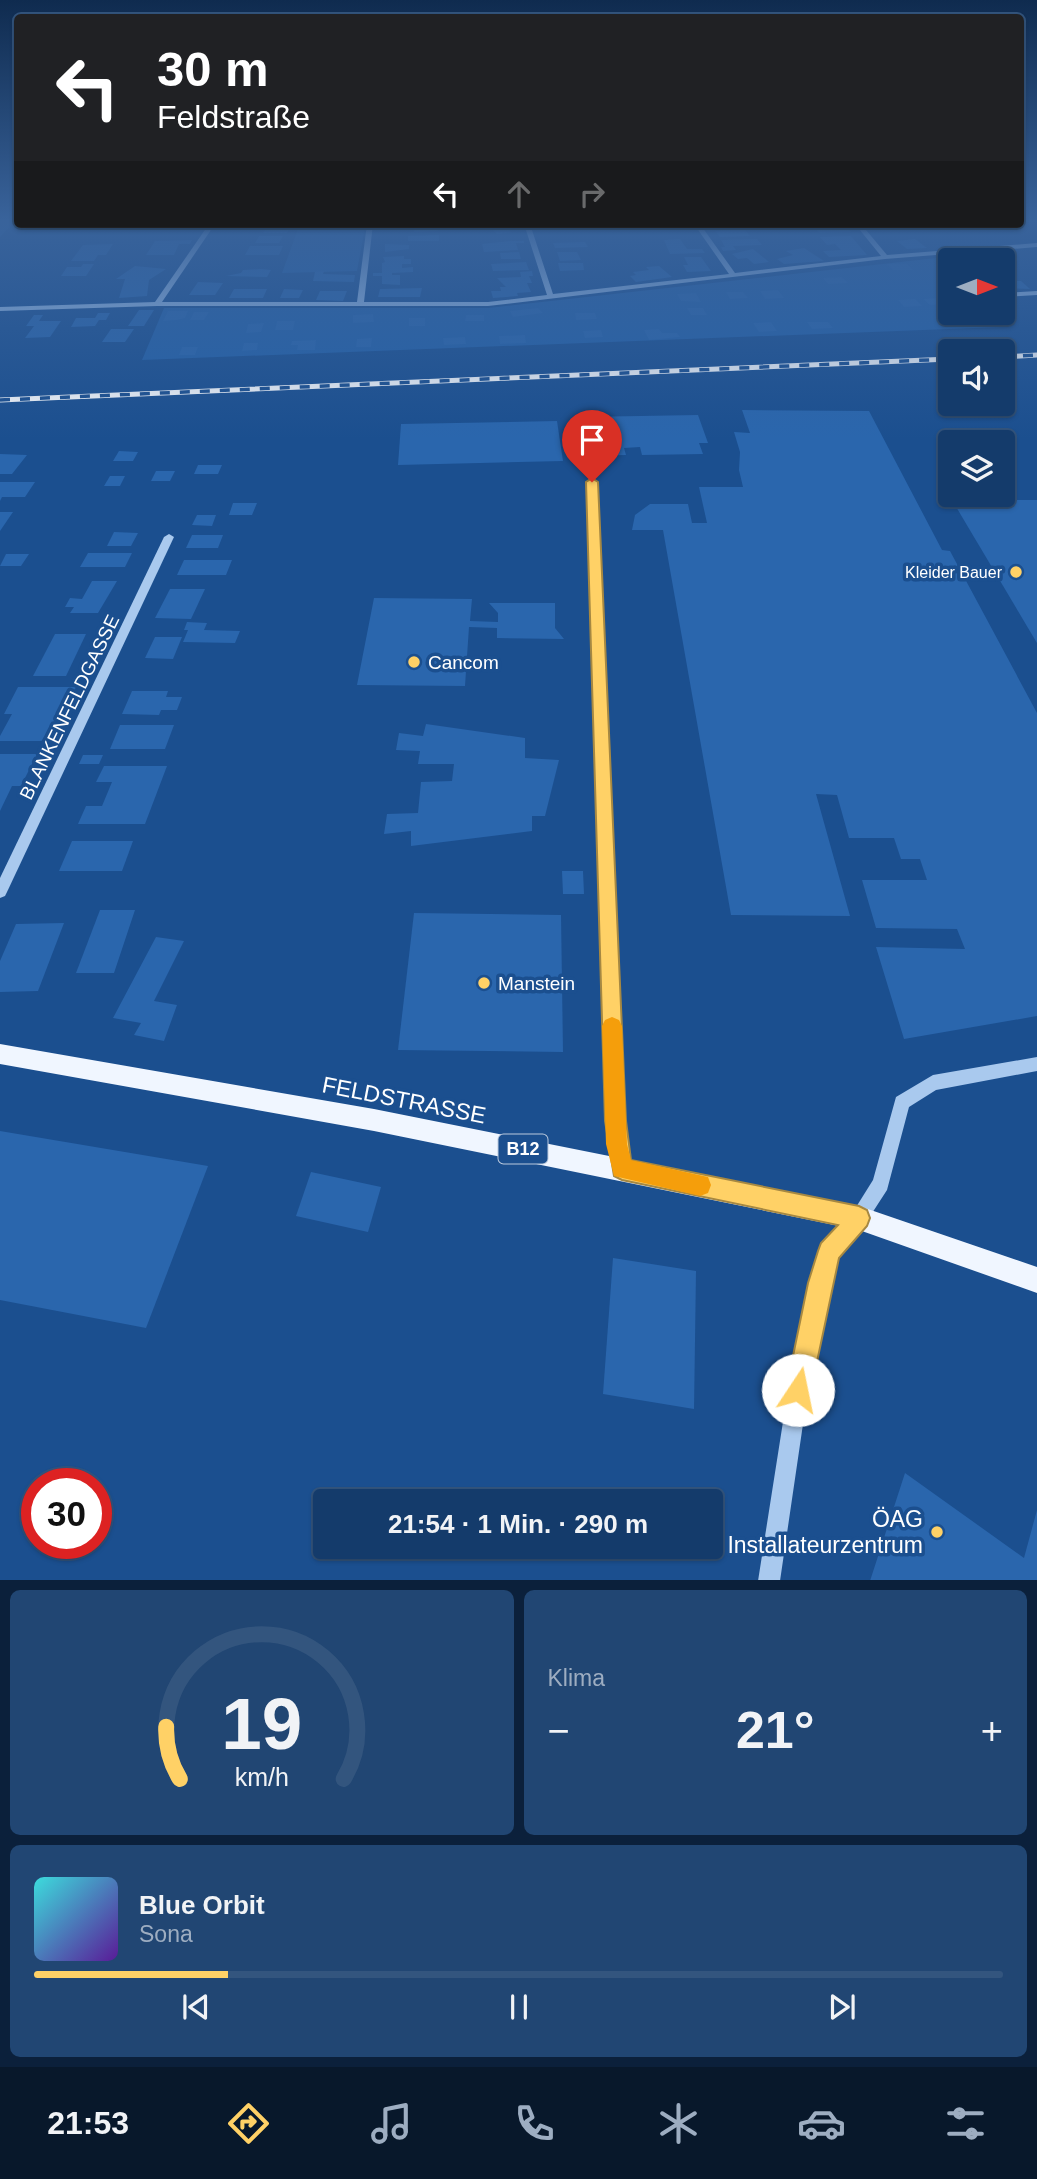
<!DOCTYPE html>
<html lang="de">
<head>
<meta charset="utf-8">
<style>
	:root { --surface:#143b6b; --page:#214673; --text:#f1f3f6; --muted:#9dadc1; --line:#33557e; --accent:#ffd166 }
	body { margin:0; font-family:Helvetica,sans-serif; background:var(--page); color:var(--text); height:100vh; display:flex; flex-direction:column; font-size:26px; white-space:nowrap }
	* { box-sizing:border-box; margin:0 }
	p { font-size:23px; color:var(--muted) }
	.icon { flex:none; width:38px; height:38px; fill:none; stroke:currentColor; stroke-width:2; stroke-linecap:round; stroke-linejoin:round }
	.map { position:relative; height:1580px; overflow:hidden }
	.panel { display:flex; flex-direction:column; gap:10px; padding:10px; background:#0b203b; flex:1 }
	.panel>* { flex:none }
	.hud { position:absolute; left:14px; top:14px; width:1010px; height:214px; border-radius:7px; box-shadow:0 2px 5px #0004,0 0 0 2px var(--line); background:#202124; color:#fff; overflow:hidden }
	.needle { width:46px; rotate:90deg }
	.tools { position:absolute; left:938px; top:248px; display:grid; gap:14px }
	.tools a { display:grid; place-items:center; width:77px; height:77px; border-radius:7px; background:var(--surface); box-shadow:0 2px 5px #0004,0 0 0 2px var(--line); font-size:35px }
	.speed { position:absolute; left:21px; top:1468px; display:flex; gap:14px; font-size:35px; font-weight:700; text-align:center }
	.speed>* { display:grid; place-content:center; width:91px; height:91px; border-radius:50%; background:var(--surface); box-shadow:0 2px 5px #0004,0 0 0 2px var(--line); line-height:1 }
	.speed .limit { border:10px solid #d22; background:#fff; color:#111 }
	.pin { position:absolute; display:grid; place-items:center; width:60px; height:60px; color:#fff; margin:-72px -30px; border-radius:50% 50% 50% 0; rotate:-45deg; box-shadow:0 0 7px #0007 }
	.pin .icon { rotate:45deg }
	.me { position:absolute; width:77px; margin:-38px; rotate:11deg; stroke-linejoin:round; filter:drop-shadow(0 0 5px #0008) }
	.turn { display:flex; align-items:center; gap:24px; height:147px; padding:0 28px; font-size:32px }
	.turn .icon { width:91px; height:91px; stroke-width:2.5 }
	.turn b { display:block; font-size:49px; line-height:60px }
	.lanes { display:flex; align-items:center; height:66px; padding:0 28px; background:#0003; justify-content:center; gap:35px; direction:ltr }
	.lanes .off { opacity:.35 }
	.big { font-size:52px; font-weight:700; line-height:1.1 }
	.panel .tile { flex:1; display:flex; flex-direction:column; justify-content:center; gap:10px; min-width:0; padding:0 24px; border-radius:10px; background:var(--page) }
	.panel .dial { align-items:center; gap:0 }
	.dial svg { height:182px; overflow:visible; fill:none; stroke:var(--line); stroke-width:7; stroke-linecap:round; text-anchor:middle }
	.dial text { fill:var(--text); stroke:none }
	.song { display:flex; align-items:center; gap:21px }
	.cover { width:84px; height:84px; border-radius:10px; background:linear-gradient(135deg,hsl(180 70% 55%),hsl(270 70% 35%)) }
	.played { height:7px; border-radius:4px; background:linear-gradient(90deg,var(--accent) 20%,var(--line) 20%) }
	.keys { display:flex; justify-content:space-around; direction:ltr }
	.heat { display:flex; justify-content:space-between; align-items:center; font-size:38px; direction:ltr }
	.panel .tiles { flex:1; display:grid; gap:10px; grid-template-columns:1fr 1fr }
	.tile:last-child { grid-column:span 2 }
	.trip { position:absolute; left:313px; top:1489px; width:410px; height:70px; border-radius:7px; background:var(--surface); box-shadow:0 2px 5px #0004,0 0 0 2px var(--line); font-weight:700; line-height:70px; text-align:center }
	.menu { display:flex; height:112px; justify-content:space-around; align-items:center; background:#08182b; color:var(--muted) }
	.menu .icon { width:49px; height:49px }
	.menu .selected { color:var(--accent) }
	.menu b { font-size:32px; color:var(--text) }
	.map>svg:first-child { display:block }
	.green { fill:#2461a8 }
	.building { fill:#2a66ad }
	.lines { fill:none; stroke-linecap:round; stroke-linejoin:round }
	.minor { fill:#a9c9ee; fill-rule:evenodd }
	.major { fill:#f0f6ff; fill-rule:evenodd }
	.rail-casing { stroke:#fff; stroke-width:5 }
	.rail { stroke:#1b4f8f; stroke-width:3.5; stroke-dasharray:10; stroke-linecap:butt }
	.route { fill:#ffd166; stroke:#a68842; stroke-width:2 }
	.slow { fill:#f59e0b }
	.poi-dot { fill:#ffd166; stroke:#1b4f8f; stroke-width:2.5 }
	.labels { text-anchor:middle; stroke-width:7; stroke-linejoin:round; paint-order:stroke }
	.far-poi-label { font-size:16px; fill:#fff; stroke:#1b4f8f; text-anchor:end }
	.shield { fill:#1b4f8f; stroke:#bbcadd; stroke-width:2 }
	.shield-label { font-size:18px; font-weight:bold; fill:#fff }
	.poi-label { font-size:19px; fill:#fff; stroke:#1b4f8f; text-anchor:start }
	.street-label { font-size:19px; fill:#fff; stroke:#1b4f8f }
	.near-street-label { font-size:23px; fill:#fff; stroke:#1b4f8f }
	.near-poi-label { font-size:23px; fill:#fff; stroke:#1b4f8f; text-anchor:end }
</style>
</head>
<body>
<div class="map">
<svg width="1037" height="1581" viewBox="0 0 1037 1581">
	<rect width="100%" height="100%" fill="#1b4f8f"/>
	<g class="green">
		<path d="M365,227l-8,44 -75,2 16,-44z"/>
		<path d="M936,258l14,18v37h39l12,14 -859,33 22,-52h324z"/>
	</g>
	<g class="building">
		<path d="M0,218h18l-18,19z"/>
		<path d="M119,224h36l-1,3 -38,2z"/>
		<path d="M487,224h26l1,5h-5l2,4 -14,1z"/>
		<path d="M438,225v6l-24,1v-6z"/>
		<path d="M267,226h24l-4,7h-24z"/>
		<path d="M845,226l6,6 -32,1 -5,-6z"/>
		<path d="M745,230l5,6 -30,1 -5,-6z"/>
		<path d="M439,235v6h-31v-5z"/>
		<path d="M259,236h24l-4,7h-24z"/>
		<path d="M851,236l16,19 -38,2 -6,-6 18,-1 -6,-6 -8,1 -7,-8z"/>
		<path d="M680,239l7,10h15l3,4 -35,1 -6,-14z"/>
		<path d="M757,239l5,6 -29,1 3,4 -13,1 -2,-4h4l-4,-7z"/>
		<path d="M915,239l12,9 -20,1 -10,-8z"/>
		<path d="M192,240l-2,4h-11l-5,11h-28l9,-14z"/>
		<path d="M511,241h13v2h-8l2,7 -34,2 -2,-8z"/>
		<path d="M585,242l3,5 -33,1 -2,-5z"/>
		<path d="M113,244l-7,11h-8l-4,6h-23l12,-16z"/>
		<path d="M385,244l24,1v4l-24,3z"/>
		<path d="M250,246h33l-4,9h-34z"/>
		<path d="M804,248l20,13 -40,3 -7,-5 16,-4 -7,-4z"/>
		<path d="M753,249l16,13 -15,2 -7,-6 -9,1 -6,-5z"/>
		<path d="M519,252l2,7h-20l-1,-6z"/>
		<path d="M557,252h20l4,8 -21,1z"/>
		<path d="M404,256v3h7v5h-9v4l11,-1v5l-21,1v2h8v10l-18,-1v-8h-9v-3h9v-10l3,-1 -2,-5z"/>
		<path d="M684,257h17l10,14 -24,1 -4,-7h5z"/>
		<path d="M526,262l3,8 -36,1 -2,-7z"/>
		<path d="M558,263h25l1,7 -24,1z"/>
		<path d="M83,264h11l-8,12h-25l6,-9h14z"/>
		<path d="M887,264h20l6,6h-20z"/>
		<path d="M135,266l31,3 -17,11 -2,16 -28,2 6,-19h-9z"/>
		<path d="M659,266l13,11 -36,5 -6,-6 6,-1 -3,-3 16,-2 -3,-3z"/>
		<path d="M261,269l10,1 -4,7 -41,-1 15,-3 2,-3z"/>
		<path d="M324,271l-1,3 32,1 -1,7 -41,-1 2,-9z"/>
		<path d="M532,271l1,5h-4l3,7h-5l4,9 -14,1 1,3 -25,2 -2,-7h10l-1,-4h6l-9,-9 24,-1 -1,-5z"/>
		<path d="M842,277l6,6 -20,1 -5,-6z"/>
		<path d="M1003,281h18l9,8 -27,-1z"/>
		<path d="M198,282l25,1 -8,12h-26z"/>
		<path d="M422,288l-2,9h-42l2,-8z"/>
		<path d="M234,289h33l-4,9h-34z"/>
		<path d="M284,289l19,1 -4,8h-19z"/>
		<path d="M778,290l6,8 -19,1 -5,-8z"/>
		<path d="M320,291h27l-4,10 -27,-1z"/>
		<path d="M726,292h17l5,6 -18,1z"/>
		<path d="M696,293l5,9 -20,-1 -4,-7z"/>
		<path d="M940,298l6,6 -16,1 -7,-6z"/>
		<path d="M915,299l7,7 -18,1 -6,-7z"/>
		<path d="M538,308l5,5 -30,4 -3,-6z"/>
		<path d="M687,308h16l4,7h-16z"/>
		<path d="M139,310h15l-10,16h-16z"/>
		<path d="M168,311h20l-3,7 -8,2 -14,1z"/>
		<path d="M194,312h15l-5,8h-14z"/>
		<path d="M98,313h12l-4,7h-7l-4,6 -24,1 5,-9h19z"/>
		<path d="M575,313h20l2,6 -21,1z"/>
		<path d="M373,314l1,8 -21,1v-8z"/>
		<path d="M34,315h9l-4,6h22l-11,16 -25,1 9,-12h-8z"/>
		<path d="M466,315h18v6h-19z"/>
		<path d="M971,315l9,8 -17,1 -8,-8z"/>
		<rect x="409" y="318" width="16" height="8"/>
		<path d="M277,321h18l-2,9h-18z"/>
		<path d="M771,322l6,9 -18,1 -6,-9z"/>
		<path d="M807,322h21l5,6 -21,1z"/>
		<path d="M264,323l-3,9 -15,1 2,-9z"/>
		<path d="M111,329h23l-9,13h-23z"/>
		<path d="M659,329l3,4h15l3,4 -31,3 -5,-10z"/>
		<path d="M601,330l2,7 -18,1 -2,-7z"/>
		<path d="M525,335l1,8 -26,1 -1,-8z"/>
		<path d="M465,337l1,7 -22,1 -1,-7z"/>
		<path d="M372,338l-1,9h-15l1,-8z"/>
		<path d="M316,340l-1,10h-18l1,-5h-7l1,-4z"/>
		<path d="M244,343h14l-1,7 -15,1z"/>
		<path d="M182,347h16l-3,8h-16z"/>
		<path d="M742,410l127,1 73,139 8,1 87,162v303l-133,23 -28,-92 89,2 -8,-20 -81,-1 -14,-48h65l-7,-21h-19l-7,-21h-45l-12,-43 -21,-1 34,122 -119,-1 -68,-385h-31l3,-15 15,-11h38l4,19h15l-8,-36h44l-4,-17 1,-18 -6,-20 16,1z"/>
		<path d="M698,415l10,28h-9l4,11 -61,1 -2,-8 -16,1 2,7 -37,1 -7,-39z"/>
		<path d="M557,421l6,40 -165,4 3,-41z"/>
		<path d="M119,451l19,1 -5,9h-20z"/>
		<path d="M0,454l27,1 -15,19h-12z"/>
		<path d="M198,465h24l-4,9h-24z"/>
		<path d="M156,471h19l-5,10h-19z"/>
		<path d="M110,476h15l-5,10h-16z"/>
		<path d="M0,482h35l-10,15h-23l-2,4z"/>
		<path d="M952,500h85v143z"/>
		<path d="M233,503h24l-5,12h-23z"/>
		<path d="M0,512h13l-13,19z"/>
		<path d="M197,515h19l-4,11 -20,-1z"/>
		<path d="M114,532l24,1 -7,13h-24z"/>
		<path d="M192,535h31l-5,13h-32z"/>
		<path d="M88,553h44l-7,14h-45z"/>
		<path d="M6,554h23l-8,12h-21z"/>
		<path d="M184,560h48l-6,15h-49z"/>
		<path d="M92,581h25l-19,32h-28l4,-6h-9l5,-9 12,1z"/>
		<path d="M170,589h35l-14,30 -36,-1z"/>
		<path d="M374,598l98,1 -2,22 28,1v-9l-9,-10h66v25l9,11 -67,-1v-10l-28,-1 -4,59 -108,-1z"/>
		<path d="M187,622l20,1 -3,7 36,1 -5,12 -52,-1 5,-12h-4z"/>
		<path d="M55,634h31l-20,42h-33z"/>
		<path d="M155,637h27l-9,22 -28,-1z"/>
		<path d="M18,687h58l-26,54h-50v-5l12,-22h-8z"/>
		<path d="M132,691h36l-2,6h16l-5,13h-16l-2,5 -37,-1z"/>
		<path d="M426,724l99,14v20l34,2 -14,56h-13v15l-121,15v-15l-27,3 3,-20 31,-1 3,-31 31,-1 2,-17h-36l2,-13 -24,-1 3,-17 24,3z"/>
		<path d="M120,725h54l-9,24h-55z"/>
		<path d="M0,754h37l-16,32h-9l-12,25z"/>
		<path d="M83,755h20l-4,9h-20z"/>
		<path d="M104,766h63l-22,58h-67l8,-18h16l10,-24h-16z"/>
		<path d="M72,841h61l-11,30h-63z"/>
		<path d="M562,871h21l1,23h-21z"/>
		<path d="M100,910h35l-21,63h-38z"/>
		<path d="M414,913l147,2 2,137 -165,-2z"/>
		<path d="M64,923l-26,68 -38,1v-31l16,-37z"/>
		<path d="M156,937l28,4 -30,60 23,4 -13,36 -30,-6 7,-12 -28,-5z"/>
		<path d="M0,1131l208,35 -62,162 -146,-28z"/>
		<path d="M311,1172l70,15 -13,45 -72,-16z"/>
		<path d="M613,1258l83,13 -2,138 -91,-15z"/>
		<path d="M905,1473l119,85 13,-48v71h-167z"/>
	</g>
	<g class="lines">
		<g class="minor">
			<path d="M209,224h6l-53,78h195l10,-78h6l-9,78h124l59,-7 -23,-71h6l23,70 176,-20 -35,-50h6l35,49 146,-17 -26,-32h6l26,31 150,-12v4l-152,12 -397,47h-331l-157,5v-4l155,-5z"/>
			<path d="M1037,291v4l-34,2v-4z"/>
			<path d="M592,479l4,3 27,638 7,49 -2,6 -6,2 -6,-2 -2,-6 -7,-49 -19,-638z"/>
			<path d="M169,534l5,3 -167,355 -2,4 -5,2v-20l164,-341z"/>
			<path d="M1037,1057v14l-101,19 -27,17 -22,83 -22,34 -28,32 -8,27 -21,107 -28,191h-22l30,-191 23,-107 12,-38 30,-33 20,-32 23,-83 37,-22z"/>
		</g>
		<path class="major" d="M0,1044l374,65 485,97 178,61v26l-178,-63 -485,-99 -374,-67z"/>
		<defs>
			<g id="rail">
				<path d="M1003,357l34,-2"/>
				<path d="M0,400l950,-41"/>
			</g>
		</defs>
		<use href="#rail" class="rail-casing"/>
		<use href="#rail" class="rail"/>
	</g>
	<linearGradient id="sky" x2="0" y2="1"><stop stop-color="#0f2b4f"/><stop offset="0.5" stop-color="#39639b"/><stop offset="1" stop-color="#39639b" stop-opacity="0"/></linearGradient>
	<rect width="1037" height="439" fill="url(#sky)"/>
	<path class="route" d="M592,478l6,4 28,639 5,39 228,46 8,4 3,8 -3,8 -28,32 -28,132 -4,9 -9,4 -9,-4 -3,-9 22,-107 10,-32 3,-8 17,-18 -216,-45 -8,-4 -9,-55 -19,-639z"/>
	<path class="slow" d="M612,1017l7,3 3,6 5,118 4,16 77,17 3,8 -3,8 -8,3 -86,-20 -8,-32 -4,-118 3,-6z"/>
	<g class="poi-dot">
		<circle cx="1016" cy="572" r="7"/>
		<circle cx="414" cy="662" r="7"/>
		<circle cx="484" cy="983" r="7"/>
		<circle cx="937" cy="1532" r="7"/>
	</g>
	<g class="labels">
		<g class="far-poi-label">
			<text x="1002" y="578">Kleider Bauer</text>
		</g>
		<rect class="shield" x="498.5" y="1134.5" width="49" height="29" rx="5"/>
		<g class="shield-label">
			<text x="523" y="1155">B12</text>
		</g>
		<g class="poi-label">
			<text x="428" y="669">Cancom</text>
			<text x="498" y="990">Manstein</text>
		</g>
		<g class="street-label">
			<text transform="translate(69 707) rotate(-64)" y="7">BLANKENFELDGASSE</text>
		</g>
		<g class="near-street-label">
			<text transform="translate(404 1100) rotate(11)" y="8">FELDSTRASSE</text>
		</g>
		<g class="near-poi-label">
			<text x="923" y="1527">ÖAG<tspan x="923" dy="26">Installateurzentrum</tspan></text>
		</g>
	</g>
</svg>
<div class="tools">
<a><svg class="needle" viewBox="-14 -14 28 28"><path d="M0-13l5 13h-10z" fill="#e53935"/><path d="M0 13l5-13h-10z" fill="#9dadc1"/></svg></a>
<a><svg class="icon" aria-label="sound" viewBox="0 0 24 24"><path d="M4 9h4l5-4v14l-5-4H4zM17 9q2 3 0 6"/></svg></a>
<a><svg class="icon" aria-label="layers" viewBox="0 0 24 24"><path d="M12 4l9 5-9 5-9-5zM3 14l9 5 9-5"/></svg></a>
</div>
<div class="speed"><div class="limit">30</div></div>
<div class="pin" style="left:592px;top:482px;background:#d93025"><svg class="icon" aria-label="arrive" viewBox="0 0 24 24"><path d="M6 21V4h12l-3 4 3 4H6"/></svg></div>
<svg class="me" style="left:798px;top:1390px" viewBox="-20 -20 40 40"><circle r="19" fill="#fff"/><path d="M0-13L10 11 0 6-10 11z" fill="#ffd166"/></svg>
<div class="trip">21:54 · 1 Min. · 290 m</div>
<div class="hud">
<div class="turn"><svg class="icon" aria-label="left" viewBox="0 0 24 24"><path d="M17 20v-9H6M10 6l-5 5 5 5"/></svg><div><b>30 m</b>Feldstraße</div></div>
<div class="lanes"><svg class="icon" aria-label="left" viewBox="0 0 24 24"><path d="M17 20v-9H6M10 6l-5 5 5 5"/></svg><svg class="icon off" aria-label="ahead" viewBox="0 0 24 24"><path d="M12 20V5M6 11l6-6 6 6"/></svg><svg class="icon off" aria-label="right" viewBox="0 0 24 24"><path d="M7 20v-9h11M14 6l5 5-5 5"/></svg></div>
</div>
</div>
<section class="panel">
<div class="tiles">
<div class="tile dial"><svg viewBox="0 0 100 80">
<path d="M14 69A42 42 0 1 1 86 69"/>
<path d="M14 69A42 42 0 0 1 8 46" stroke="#ffd166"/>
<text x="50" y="56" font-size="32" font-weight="700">19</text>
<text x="50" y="72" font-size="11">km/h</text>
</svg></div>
<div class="tile"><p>Klima</p>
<div class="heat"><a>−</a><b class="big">21°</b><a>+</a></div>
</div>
<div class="tile">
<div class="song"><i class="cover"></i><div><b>Blue Orbit</b><p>Sona</p></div></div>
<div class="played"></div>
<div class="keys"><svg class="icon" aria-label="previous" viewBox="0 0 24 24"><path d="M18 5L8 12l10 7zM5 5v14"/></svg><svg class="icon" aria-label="pause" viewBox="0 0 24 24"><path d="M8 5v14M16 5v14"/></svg><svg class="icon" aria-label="next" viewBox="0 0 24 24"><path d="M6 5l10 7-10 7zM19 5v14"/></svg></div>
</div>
</div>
</section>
<nav class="menu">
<b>21:53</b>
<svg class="icon selected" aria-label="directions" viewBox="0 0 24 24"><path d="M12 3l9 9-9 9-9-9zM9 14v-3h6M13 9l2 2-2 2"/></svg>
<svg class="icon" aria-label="music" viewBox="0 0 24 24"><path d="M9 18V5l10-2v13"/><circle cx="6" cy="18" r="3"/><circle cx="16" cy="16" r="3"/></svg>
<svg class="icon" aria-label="phone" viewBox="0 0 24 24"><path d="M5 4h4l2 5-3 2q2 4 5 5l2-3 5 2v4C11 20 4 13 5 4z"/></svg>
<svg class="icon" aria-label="climate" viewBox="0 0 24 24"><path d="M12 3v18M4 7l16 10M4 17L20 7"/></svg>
<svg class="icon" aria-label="car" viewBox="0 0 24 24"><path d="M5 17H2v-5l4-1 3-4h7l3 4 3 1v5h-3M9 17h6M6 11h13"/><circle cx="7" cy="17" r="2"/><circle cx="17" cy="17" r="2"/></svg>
<svg class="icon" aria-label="filters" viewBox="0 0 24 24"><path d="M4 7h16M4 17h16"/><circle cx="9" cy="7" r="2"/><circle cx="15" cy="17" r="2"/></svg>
</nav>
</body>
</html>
